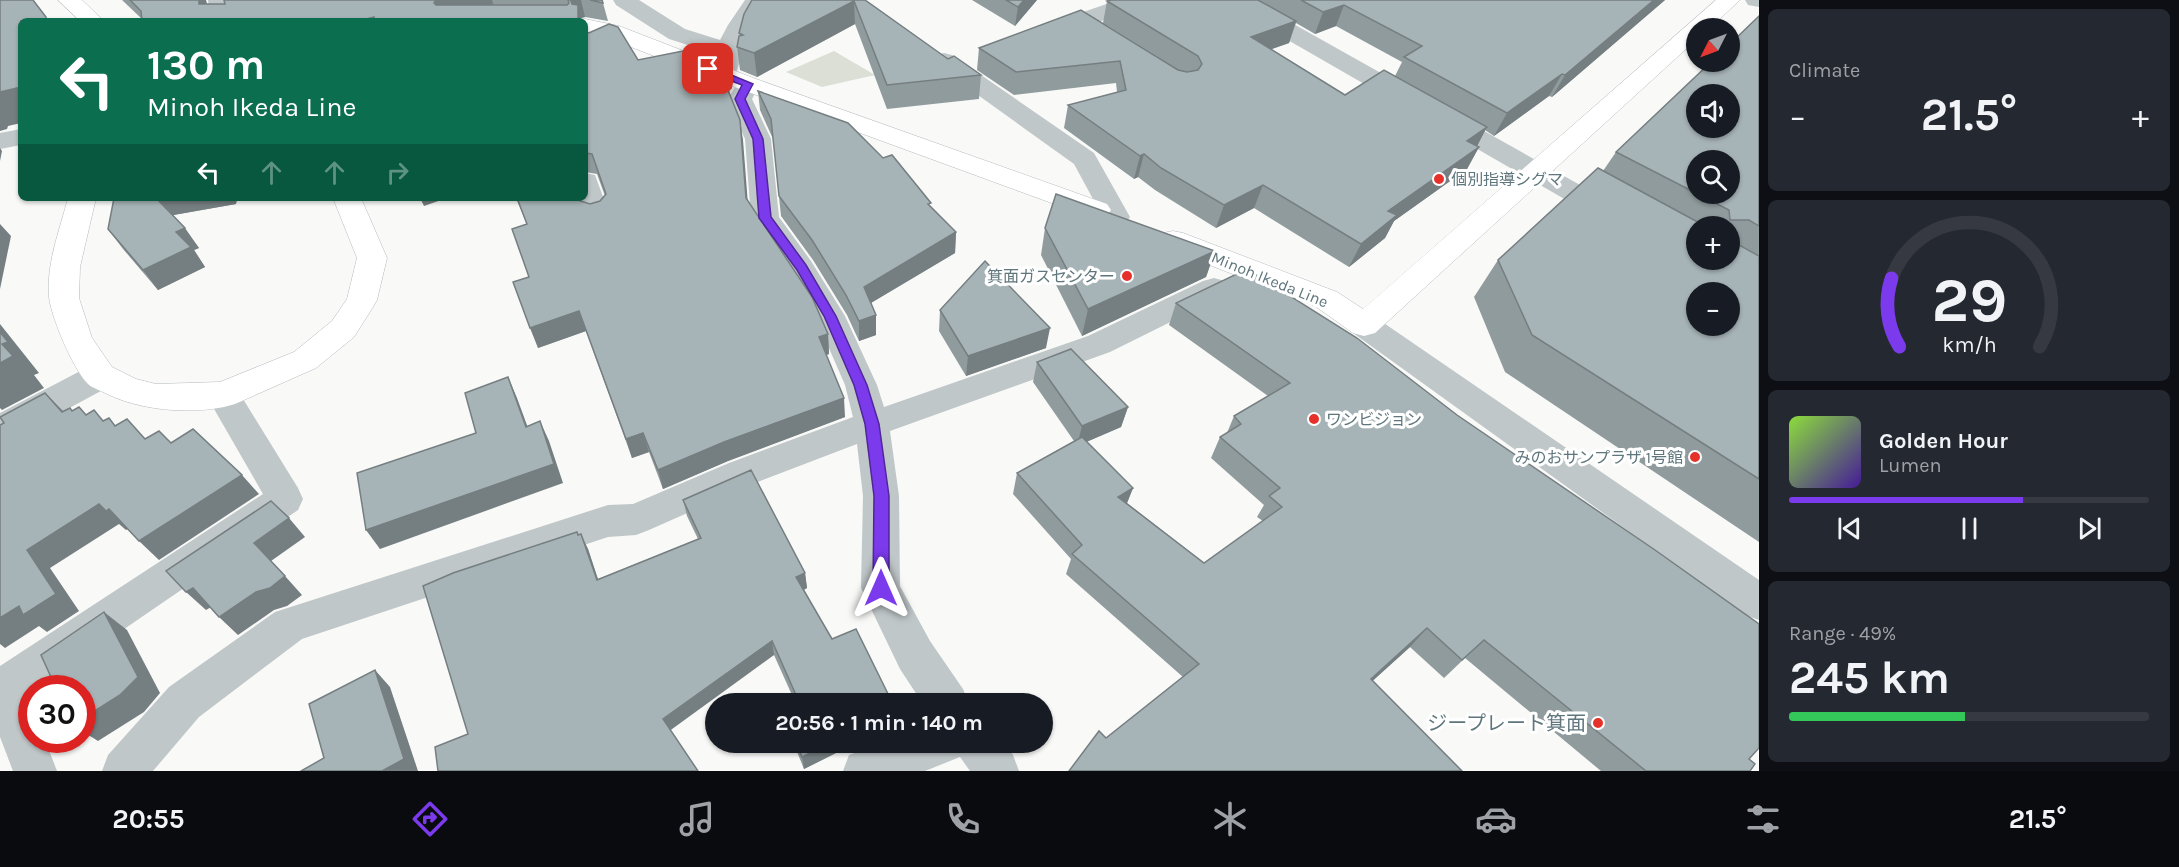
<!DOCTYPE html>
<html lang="en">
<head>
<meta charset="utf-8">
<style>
	:root { --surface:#171b24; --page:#242831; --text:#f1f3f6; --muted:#9ea1a6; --line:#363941; --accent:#7c3aed }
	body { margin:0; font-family:Karla,"Noto Sans JP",sans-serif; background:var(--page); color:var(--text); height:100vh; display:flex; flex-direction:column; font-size:22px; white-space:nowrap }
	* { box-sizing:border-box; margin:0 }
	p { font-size:20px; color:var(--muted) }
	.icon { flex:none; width:33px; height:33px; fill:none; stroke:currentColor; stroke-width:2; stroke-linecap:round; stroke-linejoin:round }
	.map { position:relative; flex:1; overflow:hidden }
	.details { display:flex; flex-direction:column; gap:9px; padding:9px; background:#0d0f14; width:420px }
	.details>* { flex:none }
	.hud { position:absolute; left:18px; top:18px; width:570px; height:183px; border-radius:9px; box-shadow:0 2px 4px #0004; background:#0b6e4f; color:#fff; overflow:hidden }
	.needle { width:39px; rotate:228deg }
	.tools { position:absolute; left:1686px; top:18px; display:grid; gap:12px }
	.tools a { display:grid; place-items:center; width:54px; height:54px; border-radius:50%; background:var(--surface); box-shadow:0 2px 4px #0004; font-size:30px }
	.speed { position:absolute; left:18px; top:675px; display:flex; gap:12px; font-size:30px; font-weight:700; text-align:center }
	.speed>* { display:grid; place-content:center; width:78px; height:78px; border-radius:50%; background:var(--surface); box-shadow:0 2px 4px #0004; line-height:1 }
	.speed .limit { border:9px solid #d22; background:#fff; color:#111 }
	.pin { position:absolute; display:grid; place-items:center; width:51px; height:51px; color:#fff; margin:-26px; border-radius:12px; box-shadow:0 3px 9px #0006 }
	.me { position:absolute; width:66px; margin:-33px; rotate:0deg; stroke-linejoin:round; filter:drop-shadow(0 0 4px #0008) }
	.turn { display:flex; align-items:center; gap:21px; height:126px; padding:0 30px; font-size:27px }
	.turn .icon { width:78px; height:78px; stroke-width:2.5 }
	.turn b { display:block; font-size:42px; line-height:51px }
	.lanes { display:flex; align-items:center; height:57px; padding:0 30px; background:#0003; justify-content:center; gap:30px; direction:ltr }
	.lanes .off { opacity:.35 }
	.big { font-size:45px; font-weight:700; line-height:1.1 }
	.details .tile { flex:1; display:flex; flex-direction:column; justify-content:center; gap:9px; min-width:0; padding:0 21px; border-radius:9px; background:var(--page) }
	.details .dial { align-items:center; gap:0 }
	.dial svg { height:156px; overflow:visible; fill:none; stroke:var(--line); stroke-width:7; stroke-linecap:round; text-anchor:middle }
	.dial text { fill:var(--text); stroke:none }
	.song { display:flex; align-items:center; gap:18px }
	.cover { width:72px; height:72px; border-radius:9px; background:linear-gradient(135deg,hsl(90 70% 55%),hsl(260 70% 35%)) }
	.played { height:6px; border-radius:3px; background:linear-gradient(90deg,var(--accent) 65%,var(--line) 65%) }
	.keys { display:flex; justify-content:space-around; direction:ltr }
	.heat { display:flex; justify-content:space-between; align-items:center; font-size:33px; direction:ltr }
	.charge { height:9px; border-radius:4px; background:linear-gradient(90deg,#34c759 49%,var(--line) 0) }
	.trip { position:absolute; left:705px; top:693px; width:348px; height:60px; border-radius:30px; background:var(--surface); box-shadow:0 2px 4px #0004; font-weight:700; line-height:60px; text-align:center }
	.menu { display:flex; height:96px; justify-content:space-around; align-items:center; background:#090b0e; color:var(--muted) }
	.menu .icon { width:42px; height:42px }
	.menu .on { color:var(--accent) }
	.menu b { font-size:27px; color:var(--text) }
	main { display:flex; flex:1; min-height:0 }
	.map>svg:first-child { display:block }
	.green { fill:#dbdfd6 }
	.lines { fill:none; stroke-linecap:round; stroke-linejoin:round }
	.major-casing { stroke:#b4bbbe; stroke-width:1 }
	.minor { fill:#c0c7c9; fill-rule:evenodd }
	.major { fill:#fff; fill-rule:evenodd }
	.wall { fill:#909b9d; fill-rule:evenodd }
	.shaded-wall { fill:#757e80 }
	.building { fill:#a7b4b7; stroke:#757e80; stroke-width:1.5; fill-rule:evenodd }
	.route { fill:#7c3aed; stroke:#51269a; stroke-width:1.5 }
	.poi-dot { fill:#e6312a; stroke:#fff; stroke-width:2 }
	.labels { text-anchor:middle; stroke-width:6; stroke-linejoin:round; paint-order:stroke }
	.poi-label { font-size:16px; fill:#5f767d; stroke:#fff; text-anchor:start }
	.street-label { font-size:16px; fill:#5f767d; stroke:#fff }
	.near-poi-label { font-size:20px; fill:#5f767d; stroke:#fff; text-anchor:end }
</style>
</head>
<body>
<main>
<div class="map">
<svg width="1759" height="771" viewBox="0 0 1759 771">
	<rect width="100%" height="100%" fill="#f9f9f7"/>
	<path class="green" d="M834,51l41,24 -53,12 -36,-15z"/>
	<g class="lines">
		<defs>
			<g id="major">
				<path d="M58,0h24l22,21h-24z"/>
				<path d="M1716,0h24l-30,28h-14v12l-321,293 -11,3 -11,-3 -38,-27 -152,-59 -4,-7 4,-7 10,-2 10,2 154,59 26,17z"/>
				<path d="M585,19l34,7 137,53 351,125 4,6 -4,6 -10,3 -10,-3 -347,-127 -135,-52 -20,-4v-12h-7z"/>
				<path d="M68,198h28l-16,69 -1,31 13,40 20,29 24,12 20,5 64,-2 74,-30 38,-31 15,-22 10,-41 -24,-60h28l26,60 -10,42 -4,7 -19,30 -38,31 -81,36c-38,12 -95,7 -130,-11 -5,-3 -13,-5 -17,-9 -14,-13 -37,-67 -39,-87 -3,-33 11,-68 19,-99z"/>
			</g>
		</defs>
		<use href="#major" class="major-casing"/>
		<g class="minor">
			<path d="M208,0h22l3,21h-22z"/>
			<path d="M613,0h26l46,29 35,11 8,-15 17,-25h22c-10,14 -20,26 -25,43 -3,11 -1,24 -8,33l-8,2 -8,-2 -4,-5 2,-17 -47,-15 -53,-34z"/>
			<path d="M1118,0h32l-3,5 -88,31 -8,2 -8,-2 -3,-5 3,-5z"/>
			<path d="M1224,0h27l370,208 4,6 -4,6 -10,3 -10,-3 -374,-215z"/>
			<path d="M1745,0h14v7l-11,-2z"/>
			<path d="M944,53l8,2 142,98 36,64 -4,6 -10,3 -10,-3 -32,-59 -138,-99 -4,-5 4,-5z"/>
			<path d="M748,77l8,2 4,5 -8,15 19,40 8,78 32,44 34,55 32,69 7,22 204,-71 115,-55 11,-3 11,3 4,7 -4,7 -115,57 -220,79 9,65 1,90 30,55 33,48 6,15h-46l-23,-35 -39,-81 2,-92 -6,-52 -102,39 -106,47 -13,5 -28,2 -306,102 -103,78 -46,54h-51l6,-16 61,-68 106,-75 333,-107 25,-1 96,-41 124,-46 -8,-32 -30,-69 -26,-43 -38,-55 -6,-79 -17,-40 12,-20z"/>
			<path d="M21,129v16l-21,4v-16z"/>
			<path d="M585,173l10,2 14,38 -4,6 -10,3 -10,-3 -8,-21h8z"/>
			<path d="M1364,314l11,3 384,263v40l-14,-5 -392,-282 -5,-8 5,-8z"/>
			<path d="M100,364l12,3 4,9 -4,9 -100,54 -12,3v-29l88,-46z"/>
			<path d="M223,382l12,4 63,102 5,11 -5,11 -260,178h-6v5l-5,3 5,11v33h13l12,31h-44l-13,-34v-71l263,-172 -57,-99 5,-9z"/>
			<path d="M883,742h120l10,13 6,16h-49l-10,-14 -35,14h-82l6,-16z"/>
		</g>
		<use href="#major" class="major"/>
	</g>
	<g class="wall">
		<path d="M122,0h84l1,4h18l-1,-4h378l1,3 5,18 -23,-4 -4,1 1,3h-440v-2z"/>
		<path d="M865,0l83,59 33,16 -2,24 -92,10 -32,-85 -98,53 -17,-7 -3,-23 3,-11 -1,-3 5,-19z"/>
		<path d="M972,0h65l-22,26z"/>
		<path d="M1111,0h554l-113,97 -3,-1 -55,40 -9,-6 -8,16 2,1 -12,22 -73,52 -9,17 -36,29 -95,-59 -38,20 -61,-38 -17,-13 -4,2 -70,-51 4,-23 49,-13 -1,-9 -102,12 -37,-25 2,-22 102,-38 99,60 -77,-47 4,-22zM1296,23l19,11 21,-8 66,36 -7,14 -50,19 -74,-46 18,-6z"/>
		<path d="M1759,16v526l-254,-170 -31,-75 24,-37 105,-89 13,-19zM1696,226h34v34z"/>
		<path d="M585,34l53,26 91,9 3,19 -3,3 11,29 7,80 81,134 1,20 -3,1 19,62 -117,44 -65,28 -14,-37 -17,6 -46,-127 -48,17 -9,-71 -2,-52 -11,-27h60l1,2 13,4 10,-3 5,-5 -8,-22 -12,-2z"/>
		<path d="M758,91l172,115 26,26 -1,21 -84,50 5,12v20l-17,6 -12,-26 -34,-55 -32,-44 -8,-77 -13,-29z"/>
		<path d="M114,198h123l-1,6 -63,11 26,33 -5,2 11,17 -47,23 -35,-41 -15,-20z"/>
		<path d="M1045,228l170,23 -9,26 -124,59 -41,-81z"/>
		<path d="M1247,269l502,490 1,12h-149l-136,-113 -21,20 -34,-31 -38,34 -266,57 77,-61 -117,-103 5,-15 -58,-65 4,-21 57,-32 -41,-59 4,-20 91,45 -7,20 -35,15 47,46 -6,15 77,60 59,-42 -6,-4 7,-12 -53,-47 9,-21 7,-4 7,-17 34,-20 -99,-71 7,-22z"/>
		<path d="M940,310l106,38 -80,28 -27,-45z"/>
		<path d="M683,500l122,73 2,15 -3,2 28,49 61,65h-97l-22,-49 -306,79 110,-199 10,14 10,30 100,-40 -11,-23z"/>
		<path d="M793,742h65l-54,27z"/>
	</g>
	<g class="shaded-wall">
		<path d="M199,0h7l3,21 -10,-17z"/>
		<path d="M436,0h56l2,7 -48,7 -12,-11z"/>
		<path d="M575,0h6l4,17 -4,1 1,3 -6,-1 -5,-19z"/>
		<path d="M1024,0h13l-22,26 3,-19z"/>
		<path d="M1654,0h11l-113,97 13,-22z"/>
		<path d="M854,1l1,23 -98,53 -3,-24z"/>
		<path d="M1344,5l-8,21 -21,8 8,-22z"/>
		<path d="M374,17l1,4h-16z"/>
		<path d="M1296,21l-7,22 -45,16 7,-22z"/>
		<path d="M729,69l3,19 -10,8 -3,-19z"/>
		<path d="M1562,74l-13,22 -55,40 13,-23z"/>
		<path d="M21,87v36l-13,3 -1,3 -7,2v-39z"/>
		<path d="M740,120l3,20 6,78 -3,-20z"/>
		<path d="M1487,127l-12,23 4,-3 -12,22 -73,52 -9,17 -36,29 12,-23 27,-33 79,-70z"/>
		<path d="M0,148l2,3 -2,10z"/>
		<path d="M1144,154l-6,23 -4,2 6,-23z"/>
		<path d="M1263,185l-9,23 -38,20 8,-23z"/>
		<path d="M156,198h81l-1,6 -68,12z"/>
		<path d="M420,198h27l-23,8z"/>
		<path d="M0,224l11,12 -11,53z"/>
		<path d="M185,228l14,20 -5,2 11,17 -47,23 -15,-20 33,-38z"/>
		<path d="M956,232l-1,21 -91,54v-20z"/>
		<path d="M1215,251l-9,26 -124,59 6,-27z"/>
		<path d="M579,311l7,20 -48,17 -8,-20z"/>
		<path d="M876,315v20l-17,6v-20z"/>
		<path d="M0,324l39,49 -5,2 10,13 -42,22 -2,-2v-45l2,-19 -2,-12z"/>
		<path d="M1050,328l-4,20 -80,28 2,-20z"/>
		<path d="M828,334l1,20 -9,3 -1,-20z"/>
		<path d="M508,377l9,21 18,49 -9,-20z"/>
		<path d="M45,393l20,20 -3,-1z"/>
		<path d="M844,398l1,19 -117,44 -65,28 -5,-19 66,-28z"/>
		<path d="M1128,407l-7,20 -44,19 5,-20z"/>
		<path d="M540,421l9,20 14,42 -183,66 -14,-19z"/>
		<path d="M643,433l6,19 -17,6 -6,-19z"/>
		<path d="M242,475l17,19 -100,66 -20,-19z"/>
		<path d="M1133,488l-8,20 -7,-11z"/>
		<path d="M99,504l10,5 20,19 -3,2 -7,-6 -69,44 29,43 -32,21 -8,-6 -34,22 -5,-4v-26l27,-68z"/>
		<path d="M289,518l16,19 -34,24 -17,-18z"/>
		<path d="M581,534l7,15 15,46 -6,-15z"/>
		<path d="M805,573l2,15 -9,4 -2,-15z"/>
		<path d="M285,576l17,19 -15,11 -13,4 -36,25 -19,-18 37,-25z"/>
		<path d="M193,588l20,18 -7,4 -20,-18z"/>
		<path d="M104,612l23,18 33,63 -16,19 -46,29 -16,-10v-12z"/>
		<path d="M1427,628l-17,19 -55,50 16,-18z"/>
		<path d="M772,641l2,14 -106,77 -5,-13z"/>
		<path d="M375,670l15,17 28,84h-36z"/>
		<path d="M832,742h26l-54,27 -2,-12z"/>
	</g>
	<g class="building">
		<path d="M0,0h33l13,17v4h-25v66l-21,5z"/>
		<path d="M130,0h69v4h26l-1,-4h212l-2,3 2,2h131l2,-2 -1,-3h7l-4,1 1,3 6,1v16h-203l-1,-4 -15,4h-217l-1,-10z"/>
		<path d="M590,0h12l1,3z"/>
		<path d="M752,0h113l83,59 6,-3 27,19 -94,10 -33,-84 -100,52 -17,-6 2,-11 4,-1 -4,-2 5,-19z"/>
		<path d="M1006,0h18l-6,7z"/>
		<path d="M1111,0h147l38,21 -45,16 94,58 39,-25 103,57 -20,14 12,6 -91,64 9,4 -36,29 -98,-59 -39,20 -63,-37 -17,-14 -4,2 -72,-51 58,-15 -6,-29 -104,11 -37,-24 102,-38 97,60 9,2 11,-2 4,-6 -4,-8 -91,-55z"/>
		<path d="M1301,0h353l-89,75 -3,-1 -55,39 -103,-56 18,-11 -78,-41 -21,7z"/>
		<path d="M1759,16v210l-10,-6h-19l-1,-10 -113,-58 95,-90h19v-18zM1696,94h34v34h-34zM1696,160h34v34h-34z"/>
		<path d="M609,24l9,3 20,33 45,-9 46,18 -10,8 4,1 17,42 6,78 66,99 16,37 -9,3 25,61 -120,44 -66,28 -15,-37 -17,6 -47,-128 -49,17 -17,-46 16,-5 -17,-48 15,-5 -10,-26h59l1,2 13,4 10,-3 6,-7 -14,-40 -7,-1v-119l6,-2z"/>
		<path d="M758,91l90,32 35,35 9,-3 39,48 -3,1 28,28 -92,55 12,28 -17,6 -13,-26 -34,-55 -33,-44 -8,-77z"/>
		<path d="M1598,168l107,58h-9v34h34v-20l29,16v223l-227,-144 -34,-75zM1696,292h34v34h-34z"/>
		<path d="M1056,194l159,57 -127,58 -43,-81z"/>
		<path d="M114,198h42l29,30 -9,4 15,15 -48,23 -35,-41z"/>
		<path d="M985,261l65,67 -82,28 -28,-46z"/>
		<path d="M1247,269l110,69 100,77 198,135 104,74v124l-10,11 6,5 -5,7h-104l-162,-131 -22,20 -35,-32 -56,51 91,92h-393l30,-40 7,7 93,-74 -127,-110 10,-9 -65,-72 65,-36 51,51 -15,9 86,66 78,-56 -13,-11 11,-8 -60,-51 21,-13 -7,-8 56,-33 -114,-80z"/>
		<path d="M0,332l8,10 -6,2 11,12 -13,7z"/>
		<path d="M1071,349l57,58 -46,19 -45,-64z"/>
		<path d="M508,377l18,50 14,-6 14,43 -188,66 -9,-57 119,-40 -11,-40z"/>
		<path d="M45,393l17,19 8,-4 2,3 7,-4 7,8 8,-5 9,11 6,-3 6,8 12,-7 18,20 14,-8 12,12 22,-14 49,46 -103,66 -30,-32 -3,2 -7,-7 -72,46 29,44 -33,21 -4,-9 -19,12v-193l4,-2 -4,-6z"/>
		<path d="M751,470l54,103 -9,4 36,62 24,-10 37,75h-93l-28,-63 -109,78 35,52h-260l-3,-24 33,-13 -45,-148 30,-13 124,-41 1,3 3,-1 16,46 104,-42 -18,-38z"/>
		<path d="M271,501l18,17 -35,25 31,33 -15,12 -14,4 -37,25 -26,-29 -7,4 -20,-21z"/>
		<path d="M104,612l34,65 -18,18 -38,24v-31h-26l-15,-33z"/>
		<path d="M375,670l29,89 -22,12h-81l23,-13 -15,-54z"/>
		<path d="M796,742h36l-30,15z"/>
	</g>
	<path class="route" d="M705,67h7l41,17 -8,15 18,40 8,78 35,48 30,51 31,69 12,39 10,72v92l-2,5 -6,2 -6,-2 -2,-5 1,-92 -9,-72 -11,-39 -30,-69 -27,-46 -38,-52 -6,-79 -18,-40 7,-14 -37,-14z"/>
	<g class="poi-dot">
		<circle cx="1439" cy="179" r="6"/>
		<circle cx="1127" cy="276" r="6"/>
		<circle cx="1314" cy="419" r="6"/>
		<circle cx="1695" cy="457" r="6"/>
		<circle cx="1598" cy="723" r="6"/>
	</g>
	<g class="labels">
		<g class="poi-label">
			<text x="1451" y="185">個別指導シグマ</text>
			<text x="1115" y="282" text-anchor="end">箕面ガスセンター</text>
			<text x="1326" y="425">ワンビジョン</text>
			<text x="1683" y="463" text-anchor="end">みのおサンプラザ 1号館</text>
		</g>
		<g class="street-label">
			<text transform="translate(1270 279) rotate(22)" y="6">Minoh Ikeda Line</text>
		</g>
		<g class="near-poi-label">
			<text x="1586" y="730">ジープレート箕面</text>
		</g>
	</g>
</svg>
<div class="tools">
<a><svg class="needle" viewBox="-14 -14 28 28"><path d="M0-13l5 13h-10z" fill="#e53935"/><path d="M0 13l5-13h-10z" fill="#9ea1a6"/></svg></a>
<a><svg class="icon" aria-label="sound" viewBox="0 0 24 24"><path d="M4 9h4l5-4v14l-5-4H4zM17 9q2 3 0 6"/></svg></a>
<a><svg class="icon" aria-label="search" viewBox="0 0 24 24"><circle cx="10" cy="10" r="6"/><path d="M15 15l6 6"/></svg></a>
<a>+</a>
<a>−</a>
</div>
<div class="speed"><div class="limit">30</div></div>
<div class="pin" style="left:708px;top:69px;background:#d93025"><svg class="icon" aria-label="arrive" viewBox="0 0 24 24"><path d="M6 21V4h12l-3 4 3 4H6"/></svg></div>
<svg class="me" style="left:881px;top:588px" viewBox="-20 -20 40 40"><path d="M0-17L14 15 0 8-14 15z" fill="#7c3aed" stroke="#fff" stroke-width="4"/></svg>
<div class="trip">20:56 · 1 min · 140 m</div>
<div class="hud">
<div class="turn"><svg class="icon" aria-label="left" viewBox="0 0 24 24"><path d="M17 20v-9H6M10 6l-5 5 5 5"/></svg><div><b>130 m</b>Minoh Ikeda Line</div></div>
<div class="lanes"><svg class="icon" aria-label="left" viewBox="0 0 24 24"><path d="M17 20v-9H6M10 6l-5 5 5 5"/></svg><svg class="icon off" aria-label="ahead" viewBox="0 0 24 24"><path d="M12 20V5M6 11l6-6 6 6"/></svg><svg class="icon off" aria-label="ahead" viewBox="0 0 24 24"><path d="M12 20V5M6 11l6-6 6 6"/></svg><svg class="icon off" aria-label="right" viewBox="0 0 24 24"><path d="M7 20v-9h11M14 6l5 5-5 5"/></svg></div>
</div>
</div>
<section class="details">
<div class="tile"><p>Climate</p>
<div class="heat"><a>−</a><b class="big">21.5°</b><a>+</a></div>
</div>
<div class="tile dial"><svg viewBox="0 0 100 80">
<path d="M14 69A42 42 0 1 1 86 69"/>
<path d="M14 69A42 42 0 0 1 10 34" stroke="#7c3aed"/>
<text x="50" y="56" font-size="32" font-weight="700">29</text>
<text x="50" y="72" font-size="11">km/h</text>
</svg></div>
<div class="tile">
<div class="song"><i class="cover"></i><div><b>Golden Hour</b><p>Lumen</p></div></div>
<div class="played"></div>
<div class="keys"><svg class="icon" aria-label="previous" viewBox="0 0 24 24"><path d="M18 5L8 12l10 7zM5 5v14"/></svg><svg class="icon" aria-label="pause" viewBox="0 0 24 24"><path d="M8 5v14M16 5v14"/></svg><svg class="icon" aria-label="next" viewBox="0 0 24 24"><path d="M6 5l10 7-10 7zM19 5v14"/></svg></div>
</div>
<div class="tile"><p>Range · 49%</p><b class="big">245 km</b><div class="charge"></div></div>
</section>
</main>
<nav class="menu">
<b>20:55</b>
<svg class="icon on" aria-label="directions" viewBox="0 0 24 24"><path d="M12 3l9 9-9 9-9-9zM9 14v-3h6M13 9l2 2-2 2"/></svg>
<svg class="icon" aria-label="music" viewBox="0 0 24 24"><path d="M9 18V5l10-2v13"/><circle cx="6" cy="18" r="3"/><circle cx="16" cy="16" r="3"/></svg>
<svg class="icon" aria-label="phone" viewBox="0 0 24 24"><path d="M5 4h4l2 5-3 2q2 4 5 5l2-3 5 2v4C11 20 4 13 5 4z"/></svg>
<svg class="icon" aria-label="climate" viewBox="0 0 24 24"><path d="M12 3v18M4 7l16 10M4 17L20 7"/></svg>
<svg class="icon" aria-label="car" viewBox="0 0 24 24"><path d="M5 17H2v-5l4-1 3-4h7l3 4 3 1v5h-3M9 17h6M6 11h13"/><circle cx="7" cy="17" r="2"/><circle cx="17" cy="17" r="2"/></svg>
<svg class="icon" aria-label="filters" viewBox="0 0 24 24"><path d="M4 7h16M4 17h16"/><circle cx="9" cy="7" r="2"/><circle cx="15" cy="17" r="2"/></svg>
<b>21.5°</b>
</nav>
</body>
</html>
